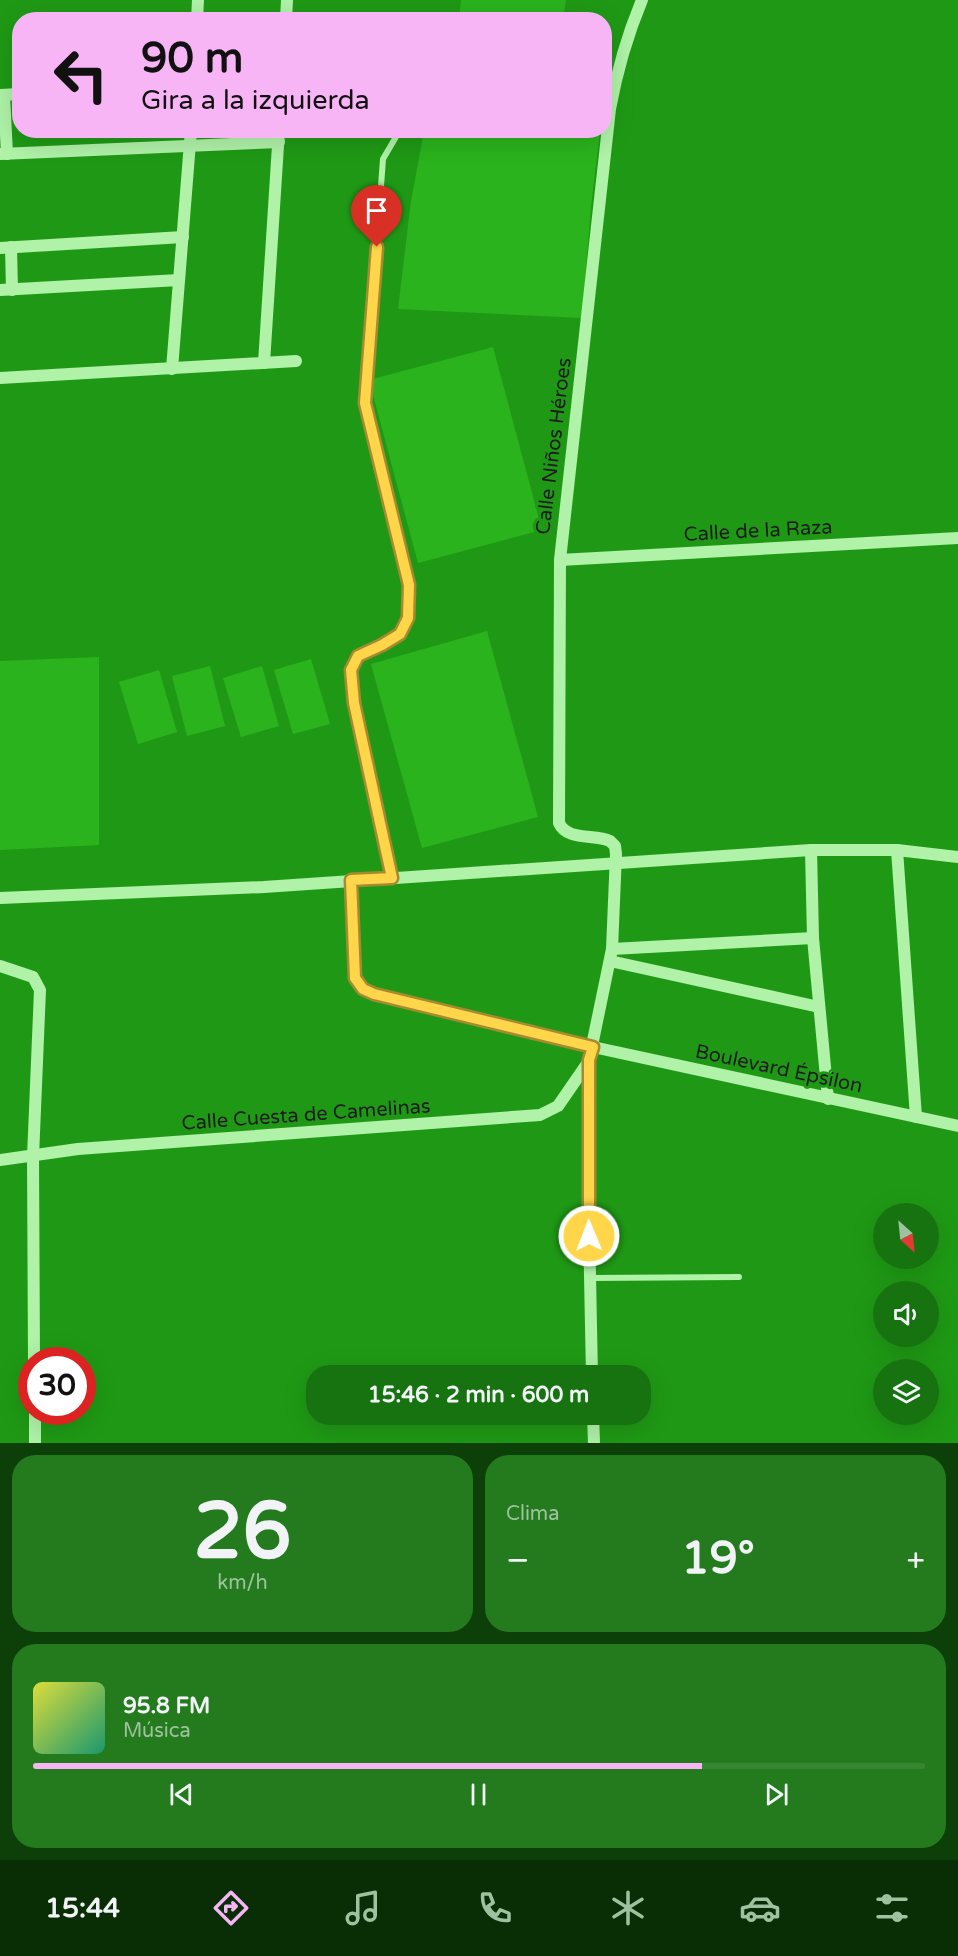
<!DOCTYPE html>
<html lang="es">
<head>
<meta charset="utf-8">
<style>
	:root { --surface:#177310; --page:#247b1e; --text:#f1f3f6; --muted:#9ec29f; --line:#368530; --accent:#f7b5f5 }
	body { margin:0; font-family:"Varela Round",sans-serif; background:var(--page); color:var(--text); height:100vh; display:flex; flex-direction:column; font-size:22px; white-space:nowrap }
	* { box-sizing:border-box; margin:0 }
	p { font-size:20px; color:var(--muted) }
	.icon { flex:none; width:33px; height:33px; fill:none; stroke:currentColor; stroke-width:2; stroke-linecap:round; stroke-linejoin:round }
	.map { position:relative; height:1443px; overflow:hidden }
	.side { display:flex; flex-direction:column; gap:12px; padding:12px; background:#0d3f09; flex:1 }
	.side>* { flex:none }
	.banner { position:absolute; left:12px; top:12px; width:600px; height:126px; border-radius:24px; box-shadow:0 6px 24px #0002; background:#f7b5f5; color:#111; overflow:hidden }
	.needle { width:39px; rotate:153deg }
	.fabs { position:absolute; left:873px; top:1203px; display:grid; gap:12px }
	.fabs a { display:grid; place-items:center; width:66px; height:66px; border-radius:50%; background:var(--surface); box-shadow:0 6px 24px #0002; font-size:30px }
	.speed { position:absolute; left:18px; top:1347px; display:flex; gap:12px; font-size:30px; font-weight:700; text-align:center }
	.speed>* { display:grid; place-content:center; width:78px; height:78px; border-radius:50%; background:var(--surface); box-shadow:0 6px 24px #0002; line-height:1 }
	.speed .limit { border:9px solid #d22; background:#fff; color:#111 }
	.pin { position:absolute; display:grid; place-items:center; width:51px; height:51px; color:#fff; margin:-62px -26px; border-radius:50% 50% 50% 0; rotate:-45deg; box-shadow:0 0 6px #0007 }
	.pin .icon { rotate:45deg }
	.me { position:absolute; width:66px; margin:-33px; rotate:359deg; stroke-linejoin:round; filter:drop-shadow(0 0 4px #0008) }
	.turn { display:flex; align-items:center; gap:21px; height:126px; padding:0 30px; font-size:27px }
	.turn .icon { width:78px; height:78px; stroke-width:2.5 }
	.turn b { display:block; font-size:42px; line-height:51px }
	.big { font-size:45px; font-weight:700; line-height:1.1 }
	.side .card { flex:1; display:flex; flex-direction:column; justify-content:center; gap:9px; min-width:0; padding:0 21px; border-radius:24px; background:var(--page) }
	.side .dial { align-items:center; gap:0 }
	.dial b { font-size:78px; line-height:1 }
	.song { display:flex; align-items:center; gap:18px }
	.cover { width:72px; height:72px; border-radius:9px; background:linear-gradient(135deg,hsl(60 70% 55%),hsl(160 70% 35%)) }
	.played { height:6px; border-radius:3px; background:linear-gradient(90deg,var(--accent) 75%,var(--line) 75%) }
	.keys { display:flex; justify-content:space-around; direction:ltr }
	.heat { display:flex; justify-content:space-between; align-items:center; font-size:33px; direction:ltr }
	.side .tiles { flex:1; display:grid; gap:12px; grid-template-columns:1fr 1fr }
	.card:last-child { grid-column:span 2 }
	.trip { position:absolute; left:306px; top:1365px; width:345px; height:60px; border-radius:24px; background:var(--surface); box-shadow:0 6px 24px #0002; font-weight:700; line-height:60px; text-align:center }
	.tabs { display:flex; height:96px; justify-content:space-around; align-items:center; background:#092e06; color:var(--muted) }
	.tabs .icon { width:42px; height:42px }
	.tabs .selected { color:var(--accent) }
	.tabs b { font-size:27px; color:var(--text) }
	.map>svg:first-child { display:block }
	.green { fill:#2ab31d }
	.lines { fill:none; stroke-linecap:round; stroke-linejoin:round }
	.service { stroke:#aff2a8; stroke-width:6 }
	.minor { stroke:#aff2a8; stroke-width:12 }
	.route-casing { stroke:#a68a30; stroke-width:15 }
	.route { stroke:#ffd54a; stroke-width:10 }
	.labels { text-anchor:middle; stroke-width:6; stroke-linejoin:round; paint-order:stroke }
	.street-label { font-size:20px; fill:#1d1d1d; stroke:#1f9915 }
</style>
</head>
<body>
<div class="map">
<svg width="958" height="1443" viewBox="0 0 958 1443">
	<rect width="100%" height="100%" fill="#1f9915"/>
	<g class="green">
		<path d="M461,0h105l-3,19h-104z"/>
		<path d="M424,131h176l-9,75 -9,112 -184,-9 13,-108z"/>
		<path d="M493,347l49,183 -124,33 -49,-183z"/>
		<path d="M487,631l51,186 -116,31 -51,-184z"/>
		<path d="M99,657v188l-99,5v-189z"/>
		<path d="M311,659l19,65 -37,10 -19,-64z"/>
		<path d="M210,666l15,60 -38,10 -15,-60z"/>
		<path d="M262,666l17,60 -38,11 -18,-59z"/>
		<path d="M159,670l18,62 -39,12 -19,-62z"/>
	</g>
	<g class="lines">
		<g class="service">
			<path d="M392,878l-38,-175 -3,-33 7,-14 42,-22 8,-16 1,-33 -44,-182 18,-244 17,-29"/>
			<path d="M590,1278l149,-1"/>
		</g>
		<g class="minor">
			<path d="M197,20l1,-20"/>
			<path d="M286,20l1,-20"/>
			<path d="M0,95l20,-1"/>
			<path d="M4,95l3,59"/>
			<path d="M0,154l279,-12"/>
			<path d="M11,247l1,43"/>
			<path d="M0,248l183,-11"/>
			<path d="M0,290l179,-10"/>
			<path d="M264,363l15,-233"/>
			<path d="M172,369l19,-239"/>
			<path d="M0,378l296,-17"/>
			<path d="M560,560l398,-22"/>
			<path d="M811,850l2,88 15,161"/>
			<path d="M897,850l19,267"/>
			<path d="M351,880l4,98 8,11 11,5 219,53 365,79"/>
			<path d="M0,898l264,-11 547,-37h86l61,7"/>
			<path d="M612,949l201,-11"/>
			<path d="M610,961l209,46"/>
			<path d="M0,966l33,11 7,13 -7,167 1,203"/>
			<path d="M0,1160l78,-11 462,-34 18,-9 31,-45"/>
			<path d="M592,1376l-4,-201 1,-115 23,-111 4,-95 -1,-8 -5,-5c-16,-7 -43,0 -51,-18l1,-263 50,-451c7,-38 17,-73 32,-109"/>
			<path d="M35,1412v31"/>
			<path d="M593,1414l1,29"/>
		</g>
	</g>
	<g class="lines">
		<defs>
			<path id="route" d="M377,247l-12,156 44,182 -1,33 -8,16 -18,11 -24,11 -7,14 3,33 38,175 -41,2 4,98 8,11 11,5 219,53 -4,13v176"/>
		</defs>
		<use href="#route" class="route-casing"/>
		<use href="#route" class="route"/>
	</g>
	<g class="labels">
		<g class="street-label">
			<text transform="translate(553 446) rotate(-83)" y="7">Calle Niños Héroes</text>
			<text transform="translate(758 530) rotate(-3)" y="7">Calle de la Raza</text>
			<text transform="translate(779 1068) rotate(12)" y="7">Boulevard Épsilon</text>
			<text transform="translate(306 1114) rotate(-4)" y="7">Calle Cuesta de Camelinas</text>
		</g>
	</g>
</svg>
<div class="fabs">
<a><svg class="needle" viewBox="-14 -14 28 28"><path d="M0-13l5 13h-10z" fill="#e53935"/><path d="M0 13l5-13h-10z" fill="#9ec29f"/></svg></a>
<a><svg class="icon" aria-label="sound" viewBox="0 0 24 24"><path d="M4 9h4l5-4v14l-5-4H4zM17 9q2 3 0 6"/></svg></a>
<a><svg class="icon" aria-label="layers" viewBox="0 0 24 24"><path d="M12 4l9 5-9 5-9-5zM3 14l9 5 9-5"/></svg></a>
</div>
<div class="speed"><div class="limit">30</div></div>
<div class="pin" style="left:377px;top:247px;background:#d93025"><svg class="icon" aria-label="arrive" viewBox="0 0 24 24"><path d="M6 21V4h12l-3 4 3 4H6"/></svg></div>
<svg class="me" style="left:589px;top:1236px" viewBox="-20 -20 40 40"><circle r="17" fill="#ffd54a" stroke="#fff" stroke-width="3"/><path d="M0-11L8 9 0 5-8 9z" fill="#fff"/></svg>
<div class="trip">15:46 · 2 min · 600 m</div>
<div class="banner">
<div class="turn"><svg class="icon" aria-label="left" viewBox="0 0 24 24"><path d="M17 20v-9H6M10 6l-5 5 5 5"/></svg><div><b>90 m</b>Gira a la izquierda</div></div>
</div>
</div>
<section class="side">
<div class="tiles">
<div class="card dial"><b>26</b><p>km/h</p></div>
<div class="card"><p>Clima</p>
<div class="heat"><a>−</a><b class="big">19°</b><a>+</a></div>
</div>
<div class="card">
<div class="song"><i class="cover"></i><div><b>95.8 FM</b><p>Música</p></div></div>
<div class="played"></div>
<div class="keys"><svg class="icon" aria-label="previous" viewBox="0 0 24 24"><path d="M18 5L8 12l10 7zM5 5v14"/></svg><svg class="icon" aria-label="pause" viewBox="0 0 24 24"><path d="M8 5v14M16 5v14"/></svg><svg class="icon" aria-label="next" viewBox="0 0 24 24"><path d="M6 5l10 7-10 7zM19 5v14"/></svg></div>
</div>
</div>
</section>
<nav class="tabs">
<b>15:44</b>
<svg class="icon selected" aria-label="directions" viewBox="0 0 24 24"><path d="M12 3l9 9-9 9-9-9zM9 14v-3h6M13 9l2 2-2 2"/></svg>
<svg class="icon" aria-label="music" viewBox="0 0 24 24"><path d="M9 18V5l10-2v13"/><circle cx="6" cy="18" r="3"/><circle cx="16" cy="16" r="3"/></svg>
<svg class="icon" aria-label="phone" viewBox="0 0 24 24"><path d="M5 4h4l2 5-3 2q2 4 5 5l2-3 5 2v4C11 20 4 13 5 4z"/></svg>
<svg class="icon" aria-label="climate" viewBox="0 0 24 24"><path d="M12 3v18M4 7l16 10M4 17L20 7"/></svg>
<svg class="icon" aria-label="car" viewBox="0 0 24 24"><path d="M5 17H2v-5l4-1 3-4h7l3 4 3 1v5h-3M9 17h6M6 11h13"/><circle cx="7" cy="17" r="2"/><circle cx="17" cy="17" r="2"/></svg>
<svg class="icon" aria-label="filters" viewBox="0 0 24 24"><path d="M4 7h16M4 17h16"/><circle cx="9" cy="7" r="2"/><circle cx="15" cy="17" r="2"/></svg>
</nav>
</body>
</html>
